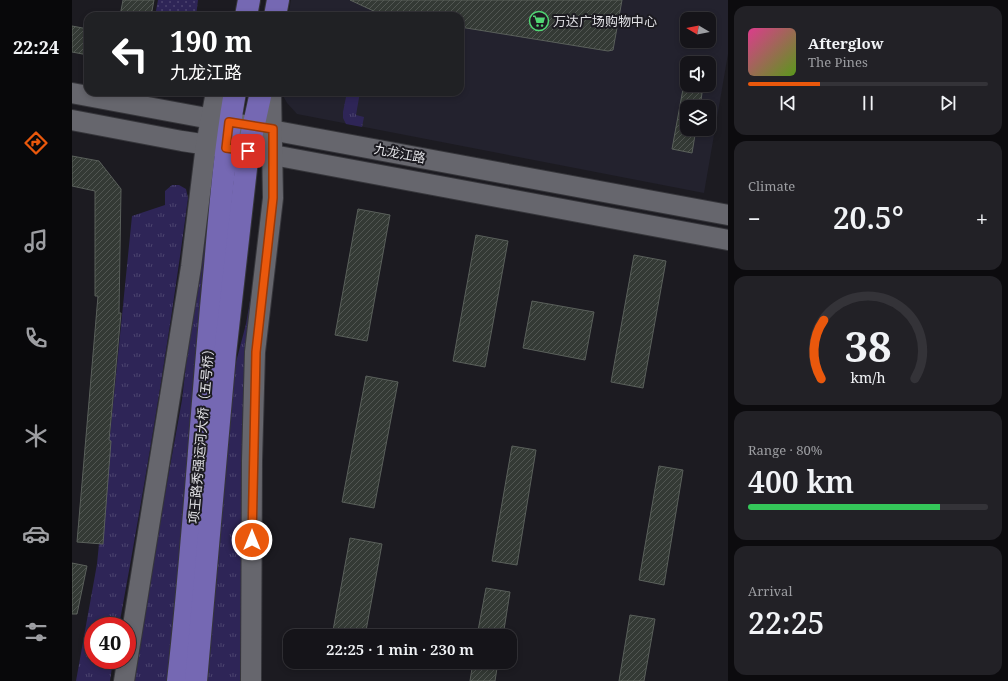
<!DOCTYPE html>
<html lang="en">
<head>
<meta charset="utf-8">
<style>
	:root { --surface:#151419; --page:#222126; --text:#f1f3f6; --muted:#9d9ea2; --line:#343338; --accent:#ea580c }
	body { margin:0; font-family:"Noto Serif","Noto Sans SC",serif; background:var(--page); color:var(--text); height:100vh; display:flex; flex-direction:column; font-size:15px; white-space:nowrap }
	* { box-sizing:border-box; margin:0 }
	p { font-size:13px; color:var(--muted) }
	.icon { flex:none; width:22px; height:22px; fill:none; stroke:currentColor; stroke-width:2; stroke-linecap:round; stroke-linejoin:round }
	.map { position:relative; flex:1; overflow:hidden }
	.panel { display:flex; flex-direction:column; gap:6px; padding:6px; background:#0c0b0e; width:280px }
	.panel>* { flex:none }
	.banner { position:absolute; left:12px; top:12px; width:380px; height:84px; border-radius:12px; box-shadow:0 2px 6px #0003,0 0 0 1px var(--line); background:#202124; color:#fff; overflow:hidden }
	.needle { width:26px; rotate:280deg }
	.fabs { position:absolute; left:608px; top:12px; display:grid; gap:8px }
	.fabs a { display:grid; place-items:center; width:36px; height:36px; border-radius:8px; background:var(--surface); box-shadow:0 2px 6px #0003,0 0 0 1px var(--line); font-size:20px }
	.speed { position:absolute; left:12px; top:617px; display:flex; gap:8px; font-size:20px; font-weight:700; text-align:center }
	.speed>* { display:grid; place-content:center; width:52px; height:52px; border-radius:50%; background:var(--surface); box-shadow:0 2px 6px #0003,0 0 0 1px var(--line); line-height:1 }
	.speed .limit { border:6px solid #d22; background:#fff; color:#111 }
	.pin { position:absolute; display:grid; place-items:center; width:34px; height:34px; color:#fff; margin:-17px; border-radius:8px; box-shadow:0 2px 6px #0006 }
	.me { position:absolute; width:44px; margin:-22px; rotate:0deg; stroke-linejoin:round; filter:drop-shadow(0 0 3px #0008) }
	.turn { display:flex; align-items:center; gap:14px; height:84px; padding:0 20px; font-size:18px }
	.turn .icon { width:52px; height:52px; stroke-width:2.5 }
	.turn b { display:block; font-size:28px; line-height:34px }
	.big { font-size:30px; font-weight:600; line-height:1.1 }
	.panel .tile { flex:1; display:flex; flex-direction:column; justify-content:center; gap:6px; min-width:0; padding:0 14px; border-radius:12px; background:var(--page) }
	.panel .dial { align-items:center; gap:0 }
	.dial svg { height:104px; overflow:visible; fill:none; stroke:var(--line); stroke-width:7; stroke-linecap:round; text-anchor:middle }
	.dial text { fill:var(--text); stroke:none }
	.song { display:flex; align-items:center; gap:12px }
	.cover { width:48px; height:48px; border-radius:6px; background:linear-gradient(135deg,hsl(330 70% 55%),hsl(90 70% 35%)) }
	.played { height:4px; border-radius:2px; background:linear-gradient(90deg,var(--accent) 30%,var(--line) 30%) }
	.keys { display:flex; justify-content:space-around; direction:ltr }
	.heat { display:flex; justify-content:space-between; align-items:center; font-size:22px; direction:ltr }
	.charge { height:6px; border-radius:3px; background:linear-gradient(90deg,#34c759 80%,var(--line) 0) }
	.trip { position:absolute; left:211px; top:629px; width:234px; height:40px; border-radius:12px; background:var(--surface); box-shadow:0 2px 6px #0003,0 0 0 1px var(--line); font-weight:600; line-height:40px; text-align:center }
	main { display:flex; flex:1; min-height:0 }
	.tabs { display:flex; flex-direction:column; width:72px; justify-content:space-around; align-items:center; background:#08080a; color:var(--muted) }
	.tabs .icon { width:28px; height:28px }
	.tabs .current { color:var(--accent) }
	.tabs b { font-size:18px; color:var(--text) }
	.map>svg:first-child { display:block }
	.built { fill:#23222e; fill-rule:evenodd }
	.grass { fill:url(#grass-tufts) }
	.park { fill:url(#park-dots) }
	.building { fill:url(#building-hatch); stroke:#5a605b }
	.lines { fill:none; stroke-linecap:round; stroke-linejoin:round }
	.tertiary-casing { stroke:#36363b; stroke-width:22 }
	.primary-casing { stroke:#36363b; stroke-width:24 }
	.tertiary { stroke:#66666d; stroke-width:20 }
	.primary { stroke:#7568b3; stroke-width:22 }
	.route-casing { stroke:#983908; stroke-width:10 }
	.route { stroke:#ea580c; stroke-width:7 }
	.labels { text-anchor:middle; stroke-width:4; stroke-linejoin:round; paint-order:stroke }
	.poi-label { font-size:13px; fill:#e1e1e5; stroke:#1c1b21; text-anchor:start }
	.street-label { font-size:13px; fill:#e1e1e5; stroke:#1c1b21 }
</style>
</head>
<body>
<main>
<nav class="tabs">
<b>22:24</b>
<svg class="icon current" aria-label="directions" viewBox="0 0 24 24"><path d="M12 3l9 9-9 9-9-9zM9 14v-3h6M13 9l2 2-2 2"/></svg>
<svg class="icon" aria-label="music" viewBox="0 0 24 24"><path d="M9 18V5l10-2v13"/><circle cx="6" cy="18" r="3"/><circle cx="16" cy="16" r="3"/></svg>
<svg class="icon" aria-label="phone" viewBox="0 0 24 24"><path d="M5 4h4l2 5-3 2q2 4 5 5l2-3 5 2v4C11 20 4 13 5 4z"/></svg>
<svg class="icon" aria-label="climate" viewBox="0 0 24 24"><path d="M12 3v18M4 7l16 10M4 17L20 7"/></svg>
<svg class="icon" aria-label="car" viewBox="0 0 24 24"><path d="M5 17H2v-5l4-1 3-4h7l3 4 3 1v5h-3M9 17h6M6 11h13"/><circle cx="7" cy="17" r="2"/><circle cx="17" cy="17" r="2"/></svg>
<svg class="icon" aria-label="filters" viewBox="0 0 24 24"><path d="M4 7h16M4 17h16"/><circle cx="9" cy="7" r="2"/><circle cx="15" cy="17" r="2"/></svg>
</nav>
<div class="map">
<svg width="656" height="681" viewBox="0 0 656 681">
	<defs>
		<pattern id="grass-tufts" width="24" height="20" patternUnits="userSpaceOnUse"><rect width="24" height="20" fill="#2e2557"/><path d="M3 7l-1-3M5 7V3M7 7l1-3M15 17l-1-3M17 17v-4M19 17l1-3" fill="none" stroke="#4c446f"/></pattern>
		<pattern id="park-dots" width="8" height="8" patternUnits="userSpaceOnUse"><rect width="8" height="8" fill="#2e2557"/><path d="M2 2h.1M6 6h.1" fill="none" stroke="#4c446f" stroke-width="1.8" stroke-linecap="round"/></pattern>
		<pattern id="building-hatch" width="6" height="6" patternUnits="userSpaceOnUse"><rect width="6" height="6" fill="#343a35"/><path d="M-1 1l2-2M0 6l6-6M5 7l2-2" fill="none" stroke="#515652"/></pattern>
	</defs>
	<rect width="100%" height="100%" fill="#1c1b21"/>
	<path class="built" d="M219,0h437v54l-24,139 -407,-79 -10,-11 -6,-11h179v-76h-172zM615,19h22v22h-22zM615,63h22v22h-22zM615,107h22v22h-22z"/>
	<g class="grass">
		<path d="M275,92h13l-4,23 8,2 -2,10 -16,-3 -3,-6v-6z"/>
		<path d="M100,185h7l7,4 2,9c-19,144 -43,286 -69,428h-26v34h20l-3,21h-34l21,-117 35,-348 33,-11v-14z"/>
		<path d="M140,190l-25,298 -20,193h-34l4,-32 45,-249 23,-203 2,-6z"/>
		<path d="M181,283l-9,398h-38l23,-270 6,-45 11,-42z"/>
	</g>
	<path class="park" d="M86,0h40l-2,16h-41z"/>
	<g class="building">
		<path d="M51,0h31l-3,16h-31z"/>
		<path d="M278,0h272l-9,50 -5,1 -148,-24v-11h-63l-19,-3z"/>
		<path d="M0,26l16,3v26l-16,-3z"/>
		<path d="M611,89l19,4 -2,14h-13v22h9l-4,24 -20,-4z"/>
		<path d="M0,156l27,5 22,28 -2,124h2l-12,127 2,1 -8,103 -26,-2 21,-246h-3v-105l-23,-5z"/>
		<path d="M286,209l32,6 -23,126 -32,-6z"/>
		<path d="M404,235l32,6 -23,126 -32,-6z"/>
		<path d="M562,255l32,6 -23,127 -32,-6z"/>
		<path d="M460,301l62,11 -9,48 -62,-12z"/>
		<path d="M294,376l32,6 -24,126 -32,-6z"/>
		<path d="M440,446l24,4 -19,115 -25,-4z"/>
		<path d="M587,466l24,4 -19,115 -25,-5z"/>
		<path d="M278,538l32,6 -17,92h-33z"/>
		<path d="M0,563l15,3 -10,48h-5z"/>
		<path d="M414,588l24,4 -7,44h-26z"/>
		<path d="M558,615l25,4 -11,62h-25z"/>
		<path d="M401,662h25l-3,19h-25z"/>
	</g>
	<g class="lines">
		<defs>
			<g id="tertiary">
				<path d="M0,93l656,122"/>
				<path d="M0,120l110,21 91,14 455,85"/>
				<path d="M52,681l67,-414 15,-122 10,-53"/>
				<path d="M179,681l1,-220 3,-109 18,-154 -2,-106"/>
			</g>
			<g id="primary">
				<path d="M174,16l3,-16"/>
				<path d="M203,16l3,-16"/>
				<path d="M106,681c16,-138 23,-277 37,-415 5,-58 10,-117 20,-174"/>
				<path d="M124,681l29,-327 23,-203 13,-59"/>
			</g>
		</defs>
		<use href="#tertiary" class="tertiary-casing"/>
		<use href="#primary" class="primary-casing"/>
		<use href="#tertiary" class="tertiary"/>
		<use href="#primary" class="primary"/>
	</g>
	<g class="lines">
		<defs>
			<path id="route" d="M176,151l-22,-3 3,-26 44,7v69l-17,154 -4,188"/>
		</defs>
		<use href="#route" class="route-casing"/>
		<use href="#route" class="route"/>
	</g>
	<defs>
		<symbol id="supermarket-ring" viewBox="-11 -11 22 22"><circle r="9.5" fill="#1c1b21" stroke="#51d674" stroke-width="1.5"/><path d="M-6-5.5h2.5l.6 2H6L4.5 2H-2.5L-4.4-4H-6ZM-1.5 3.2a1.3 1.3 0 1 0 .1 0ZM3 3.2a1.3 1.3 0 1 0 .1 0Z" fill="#51d674"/></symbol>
	</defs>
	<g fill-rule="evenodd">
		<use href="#supermarket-ring" x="456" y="10" width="22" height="22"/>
	</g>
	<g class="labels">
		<g class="poi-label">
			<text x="481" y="26">万达广场购物中心</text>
		</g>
		<g class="street-label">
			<text transform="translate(328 153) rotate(11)" y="5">九龙江路</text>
			<text transform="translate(129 433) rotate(-85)" y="5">项王路秀强运河大桥（五号桥）</text>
		</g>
	</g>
</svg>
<div class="fabs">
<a><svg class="needle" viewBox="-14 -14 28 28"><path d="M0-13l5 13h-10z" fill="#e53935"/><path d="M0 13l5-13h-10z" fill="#9d9ea2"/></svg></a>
<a><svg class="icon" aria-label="sound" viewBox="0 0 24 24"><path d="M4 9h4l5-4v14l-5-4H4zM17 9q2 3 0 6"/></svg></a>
<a><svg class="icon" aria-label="layers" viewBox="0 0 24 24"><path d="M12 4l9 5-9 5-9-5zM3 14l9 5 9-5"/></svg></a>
</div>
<div class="speed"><div class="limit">40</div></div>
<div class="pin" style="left:176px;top:151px;background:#d93025"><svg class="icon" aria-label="arrive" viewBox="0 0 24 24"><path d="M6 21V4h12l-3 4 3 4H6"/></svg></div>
<svg class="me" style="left:180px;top:540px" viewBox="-20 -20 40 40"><circle r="17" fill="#ea580c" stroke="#fff" stroke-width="3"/><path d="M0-11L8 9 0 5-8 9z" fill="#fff"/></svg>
<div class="trip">22:25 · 1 min · 230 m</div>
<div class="banner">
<div class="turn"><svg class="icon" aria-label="left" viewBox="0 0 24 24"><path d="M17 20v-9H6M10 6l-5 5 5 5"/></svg><div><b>190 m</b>九龙江路</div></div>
</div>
</div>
<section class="panel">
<div class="tile">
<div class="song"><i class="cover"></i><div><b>Afterglow</b><p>The Pines</p></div></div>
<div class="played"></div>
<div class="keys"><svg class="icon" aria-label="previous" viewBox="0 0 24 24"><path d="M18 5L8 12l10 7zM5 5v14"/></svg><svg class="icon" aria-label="pause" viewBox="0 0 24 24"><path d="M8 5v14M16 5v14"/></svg><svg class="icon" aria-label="next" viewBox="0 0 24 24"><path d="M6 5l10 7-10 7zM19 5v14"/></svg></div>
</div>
<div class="tile"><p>Climate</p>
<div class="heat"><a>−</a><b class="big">20.5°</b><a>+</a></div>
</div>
<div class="tile dial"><svg viewBox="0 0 100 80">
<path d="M14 69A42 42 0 1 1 86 69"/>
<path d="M14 69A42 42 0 0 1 16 24" stroke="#ea580c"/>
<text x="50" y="56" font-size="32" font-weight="700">38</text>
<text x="50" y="72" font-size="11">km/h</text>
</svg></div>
<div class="tile"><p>Range · 80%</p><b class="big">400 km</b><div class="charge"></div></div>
<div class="tile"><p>Arrival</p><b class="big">22:25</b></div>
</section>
</main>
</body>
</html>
